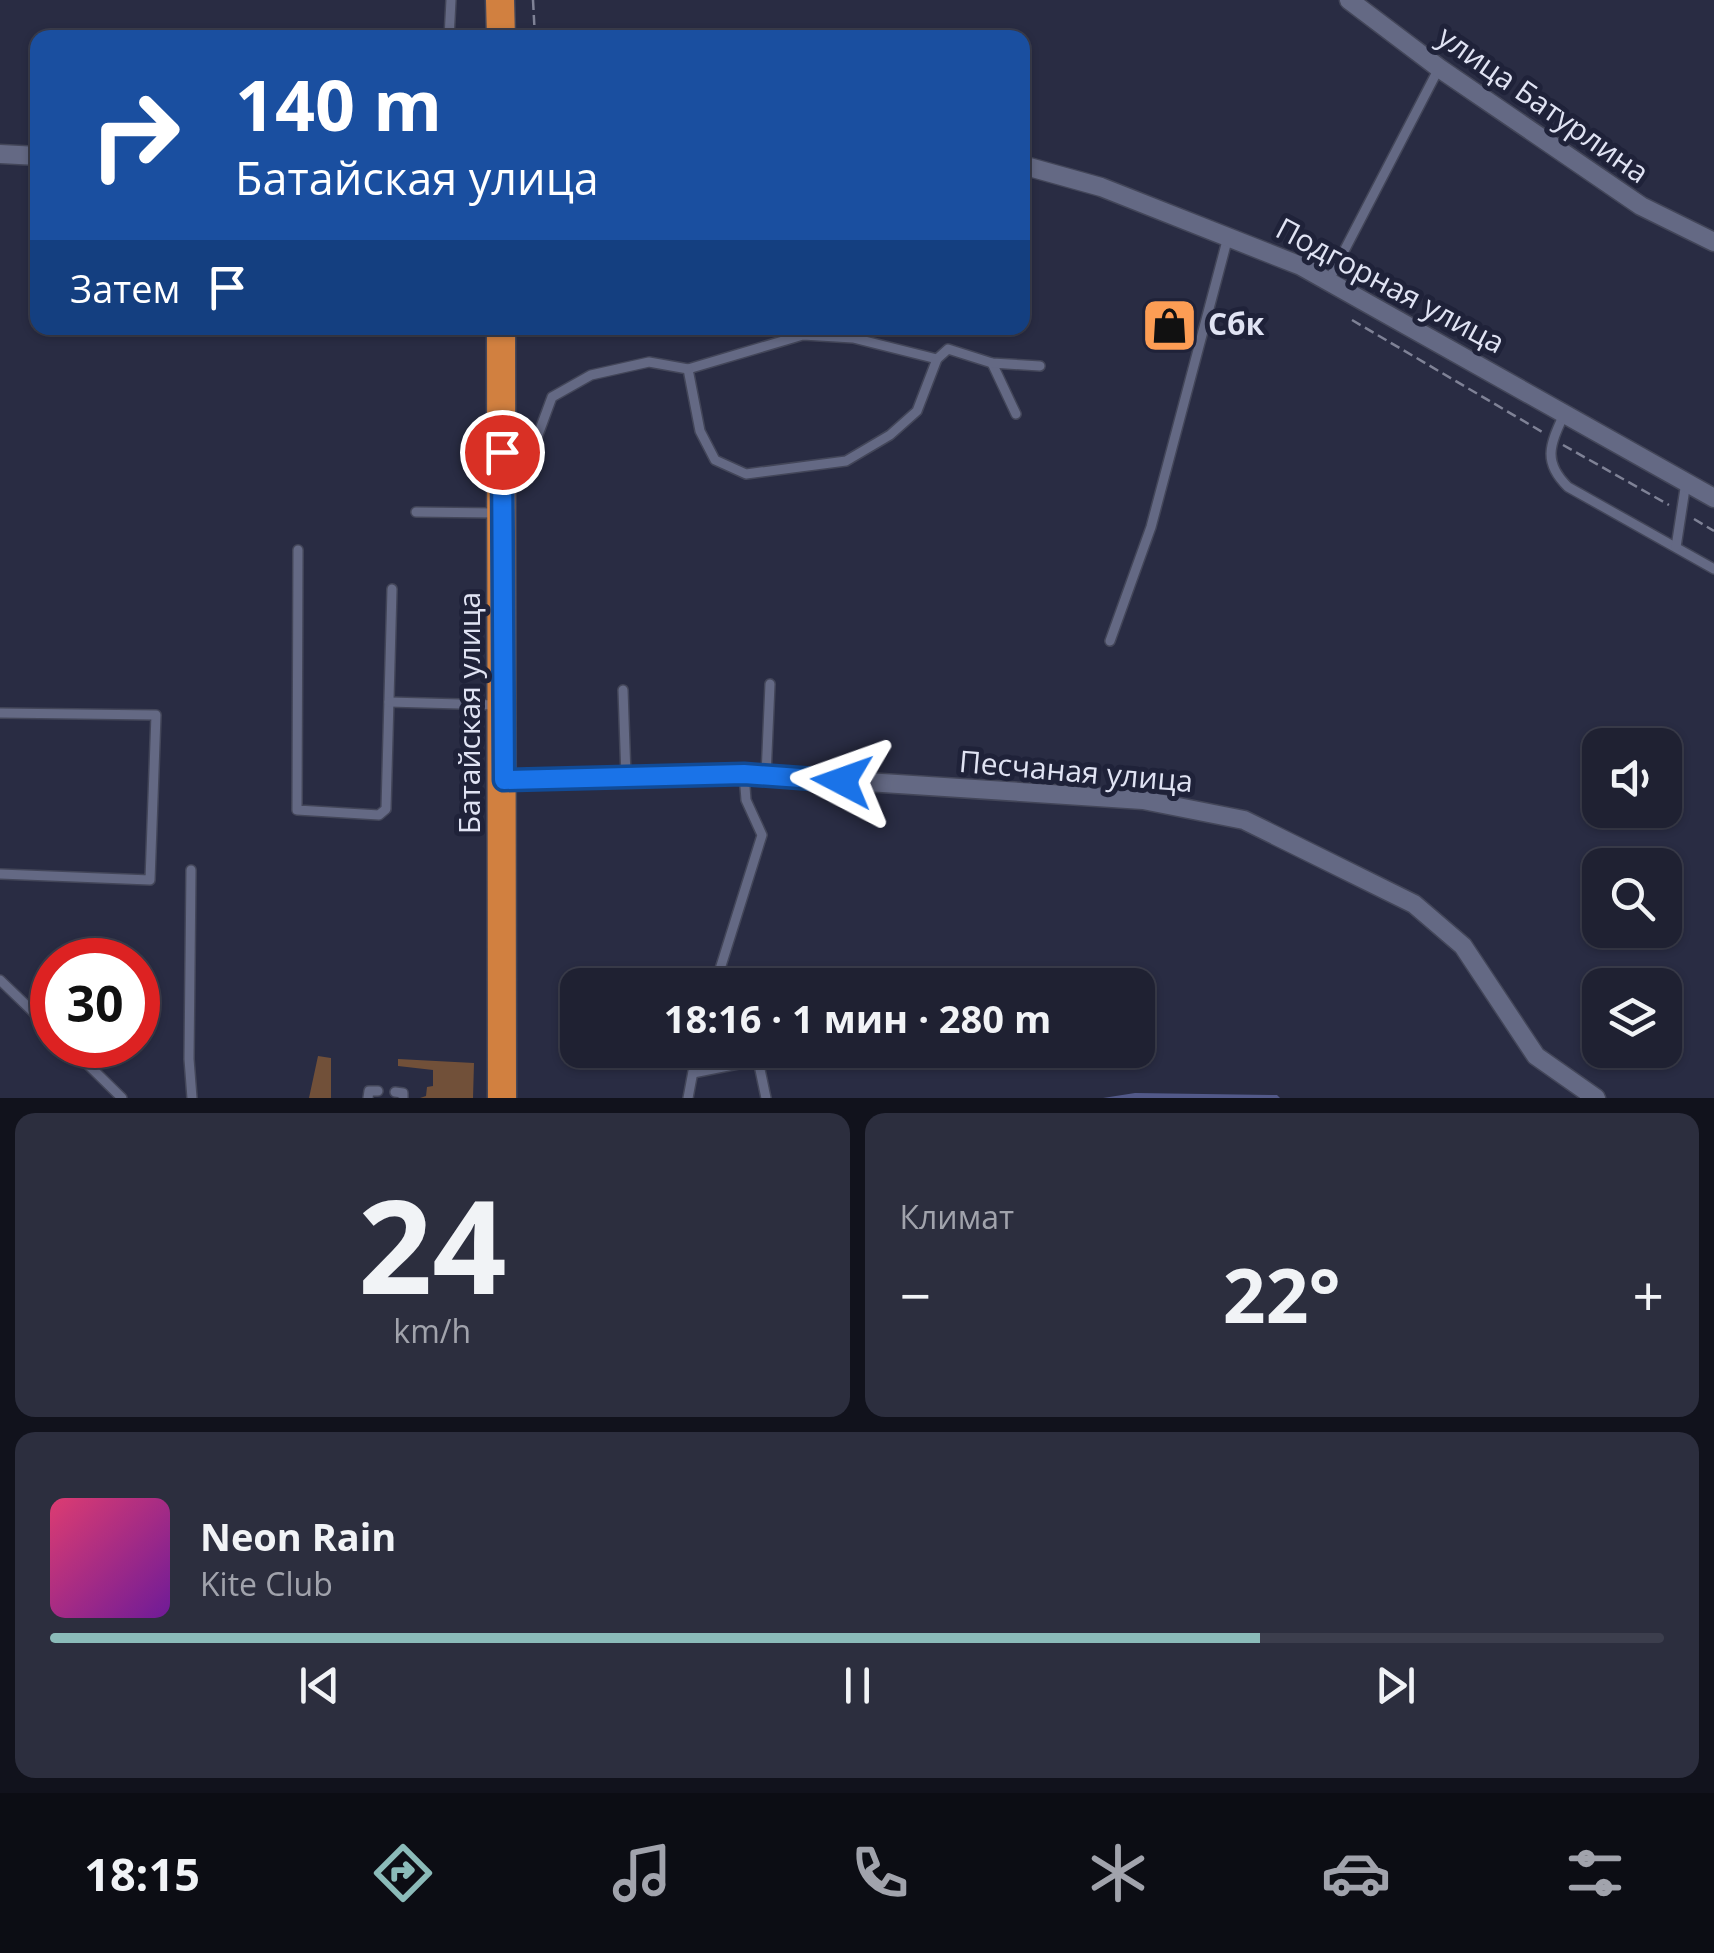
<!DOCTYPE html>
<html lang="ru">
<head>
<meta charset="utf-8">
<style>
	:root { --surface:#1f2132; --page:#2c2e3e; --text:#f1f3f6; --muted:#a1a3ac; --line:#3c3e4d; --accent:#8bbbb9 }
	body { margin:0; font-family:"Open Sans",sans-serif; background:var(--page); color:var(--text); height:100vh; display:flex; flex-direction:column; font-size:38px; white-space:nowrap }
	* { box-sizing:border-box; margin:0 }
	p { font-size:32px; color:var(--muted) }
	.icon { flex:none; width:55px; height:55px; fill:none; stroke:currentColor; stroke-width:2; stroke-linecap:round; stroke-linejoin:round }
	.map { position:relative; height:1098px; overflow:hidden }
	.panel { display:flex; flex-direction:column; gap:15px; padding:15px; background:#11121c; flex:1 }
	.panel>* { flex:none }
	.hud { position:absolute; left:30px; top:30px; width:1000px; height:305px; border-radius:20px; box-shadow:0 2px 8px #0004,0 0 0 2px var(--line); background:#1a4fa0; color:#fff; overflow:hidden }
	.buttons { position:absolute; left:1582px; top:728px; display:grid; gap:20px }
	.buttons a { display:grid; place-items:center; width:100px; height:100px; border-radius:20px; background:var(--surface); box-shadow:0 2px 8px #0004,0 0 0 2px var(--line); font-size:50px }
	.speed { position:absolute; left:30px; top:938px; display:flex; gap:20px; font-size:50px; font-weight:700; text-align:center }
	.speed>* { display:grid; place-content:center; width:130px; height:130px; border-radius:50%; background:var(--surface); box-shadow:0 2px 8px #0004,0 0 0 2px var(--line); line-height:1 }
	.speed .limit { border:15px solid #d22; background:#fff; color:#111 }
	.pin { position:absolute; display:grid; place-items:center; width:85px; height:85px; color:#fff; margin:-42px; border:5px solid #fff; border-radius:50%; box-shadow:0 2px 10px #0007 }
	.me { position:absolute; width:110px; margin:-55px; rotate:274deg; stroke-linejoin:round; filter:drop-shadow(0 0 8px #0008) }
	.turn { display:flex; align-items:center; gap:35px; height:210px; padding:0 40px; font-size:45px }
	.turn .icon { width:130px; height:130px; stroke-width:2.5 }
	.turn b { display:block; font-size:70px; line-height:85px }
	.then { display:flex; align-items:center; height:95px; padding:0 40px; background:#0003; gap:20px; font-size:38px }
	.big { font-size:75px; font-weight:700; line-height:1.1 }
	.panel .tile { flex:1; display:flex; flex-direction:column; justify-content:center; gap:15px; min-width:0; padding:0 35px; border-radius:20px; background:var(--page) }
	.panel .dial { align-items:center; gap:0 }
	.dial b { font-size:130px; line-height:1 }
	.song { display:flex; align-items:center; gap:30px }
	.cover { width:120px; height:120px; border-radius:15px; background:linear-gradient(135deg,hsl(340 70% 55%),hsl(280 70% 35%)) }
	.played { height:10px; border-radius:5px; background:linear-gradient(90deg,var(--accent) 75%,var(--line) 75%) }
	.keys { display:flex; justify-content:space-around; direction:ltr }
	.heat { display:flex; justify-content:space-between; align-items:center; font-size:55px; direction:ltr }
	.panel .tiles { flex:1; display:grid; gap:15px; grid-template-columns:1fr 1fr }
	.tile:last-child { grid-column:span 2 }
	.trip { position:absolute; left:560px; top:968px; width:595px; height:100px; border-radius:20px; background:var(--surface); box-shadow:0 2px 8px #0004,0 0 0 2px var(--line); font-weight:700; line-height:100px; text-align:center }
	.menu { display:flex; height:160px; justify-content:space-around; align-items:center; background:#0c0d14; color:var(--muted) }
	.menu .icon { width:70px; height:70px }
	.menu .on { color:var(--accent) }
	.menu b { font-size:45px; color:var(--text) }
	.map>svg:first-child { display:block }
	.green { fill:#715039 }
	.water { fill:#525989 }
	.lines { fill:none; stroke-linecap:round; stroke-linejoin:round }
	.service-casing { stroke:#434659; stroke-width:12 }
	.minor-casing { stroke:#434659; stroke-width:21 }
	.trunk-casing { stroke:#434659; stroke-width:31 }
	.path { stroke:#7f8296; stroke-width:2.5; stroke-dasharray:10 5; stroke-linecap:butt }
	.service { stroke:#646984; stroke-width:9 }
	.minor { stroke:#646984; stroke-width:18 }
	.trunk { stroke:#d18040; stroke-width:28 }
	.route-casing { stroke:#114b97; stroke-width:25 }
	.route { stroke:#1a73e8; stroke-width:18 }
	.labels { text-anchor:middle; stroke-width:10; stroke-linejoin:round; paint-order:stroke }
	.street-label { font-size:30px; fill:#e0e3f3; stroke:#1f2239 }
	.poi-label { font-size:30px; font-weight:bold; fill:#e0e3f3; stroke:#1f2239; text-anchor:start }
</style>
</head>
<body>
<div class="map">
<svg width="1714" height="1098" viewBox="0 0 1714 1098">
	<rect width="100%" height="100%" fill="#292c43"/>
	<g class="green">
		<path d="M318,1056l13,2v40h-22z"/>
		<path d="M398,1059l76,4 -1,35h-53l6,-2 1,-9 6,-1v-16l-35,-4z"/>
	</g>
	<path class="water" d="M1135,1093l142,2 3,3h-177z"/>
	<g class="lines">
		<defs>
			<g id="service">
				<path d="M449,38l2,-38"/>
				<path d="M1329,280l110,-212"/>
				<path d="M992,363l24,51"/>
				<path d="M688,369l115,-34 50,3 84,21"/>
				<path d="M1565,412c-14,31 -24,49 3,75l146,82"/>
				<path d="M504,451l31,-8 17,-46 39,-22 58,-13 39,7 12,62 15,29 31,14 100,-13 44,-26 27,-24 20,-52 11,-10 44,14 48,3"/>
				<path d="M416,512l79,1"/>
				<path d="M1676,547l10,-65"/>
				<path d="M298,550l-1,260 82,5 7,-6 6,-220"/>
				<path d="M1110,641l41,-114 77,-290"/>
				<path d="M623,690l3,87"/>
				<path d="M389,702l107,3"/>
				<path d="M0,713l156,2 -6,165 -150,-6"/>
				<path d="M766,776l4,-92"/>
				<path d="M191,870l-2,189 3,39"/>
				<path d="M0,980l52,50"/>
				<path d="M715,985l47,-150 -16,-35 -2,-26"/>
				<path d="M68,1045l54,53"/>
				<path d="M693,1073l65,-13 8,38"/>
				<path d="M395,1092l8,1v5"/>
				<path d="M368,1098l1,-7h9"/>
				<path d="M688,1098l9,-48"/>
			</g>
			<g id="minor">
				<path d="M1349,0l90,68 202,138 73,36"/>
				<path d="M0,154l38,2"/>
				<path d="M1022,165l79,22 200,79 413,232"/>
				<path d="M504,780l240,-6 399,26 101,20 170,84 49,42 73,110 60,42"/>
			</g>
			<g id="trunk">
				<path d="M500,0l1,38"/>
				<path d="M501,328l1,770"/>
			</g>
		</defs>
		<use href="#service" class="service-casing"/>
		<use href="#minor" class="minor-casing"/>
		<use href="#trunk" class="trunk-casing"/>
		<g class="path">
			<path d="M533,0l2,38"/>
			<path d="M1352,320l192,113"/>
			<path d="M1563,445l106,60"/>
			<path d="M1694,519l20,12"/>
		</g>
		<use href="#service" class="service"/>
		<use href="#minor" class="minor"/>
		<use href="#trunk" class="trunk"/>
	</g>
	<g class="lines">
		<defs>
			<path id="route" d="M502,452l2,328 240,-6 98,7"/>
		</defs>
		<use href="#route" class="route-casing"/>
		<use href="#route" class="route"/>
	</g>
	<defs>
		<symbol id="shop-square" viewBox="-11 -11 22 22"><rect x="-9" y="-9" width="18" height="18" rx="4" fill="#fd9d54" stroke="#1f2239"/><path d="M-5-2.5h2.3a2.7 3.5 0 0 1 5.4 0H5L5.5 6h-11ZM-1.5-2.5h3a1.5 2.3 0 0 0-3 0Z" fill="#111"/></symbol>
	</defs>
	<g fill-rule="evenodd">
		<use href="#shop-square" x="1138" y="294" width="63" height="63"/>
	</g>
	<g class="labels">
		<g class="street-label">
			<text transform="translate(1543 105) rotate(35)" y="10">улица Батурлина</text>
			<text transform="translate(1390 286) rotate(28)" y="10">Подгорная улица</text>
			<text transform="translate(470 713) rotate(-90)" y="10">Батайская улица</text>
			<text transform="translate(1076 772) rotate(5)" y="10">Песчаная улица</text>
		</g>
		<g class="poi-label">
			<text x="1208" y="335">Сбк</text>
		</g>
	</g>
</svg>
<div class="buttons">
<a><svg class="icon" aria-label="sound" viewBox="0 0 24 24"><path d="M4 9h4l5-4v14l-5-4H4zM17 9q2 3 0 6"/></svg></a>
<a><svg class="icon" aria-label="search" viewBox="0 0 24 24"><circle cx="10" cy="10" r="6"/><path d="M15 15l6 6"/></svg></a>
<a><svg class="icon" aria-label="layers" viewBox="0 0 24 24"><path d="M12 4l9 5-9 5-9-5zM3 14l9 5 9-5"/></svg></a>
</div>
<div class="speed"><div class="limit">30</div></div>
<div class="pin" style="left:502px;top:452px;background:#d93025"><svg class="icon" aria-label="arrive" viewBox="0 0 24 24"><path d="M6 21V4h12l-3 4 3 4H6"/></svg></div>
<svg class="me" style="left:842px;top:781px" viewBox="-20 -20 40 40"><path d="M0-17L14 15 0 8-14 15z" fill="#1a73e8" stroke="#fff" stroke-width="4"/></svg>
<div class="trip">18:16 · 1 мин · 280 m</div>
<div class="hud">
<div class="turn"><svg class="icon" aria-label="right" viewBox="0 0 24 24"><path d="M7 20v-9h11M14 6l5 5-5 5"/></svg><div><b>140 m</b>Батайская улица</div></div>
<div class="then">Затем<svg class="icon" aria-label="arrive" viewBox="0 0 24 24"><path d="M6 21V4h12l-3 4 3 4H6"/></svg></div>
</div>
</div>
<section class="panel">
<div class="tiles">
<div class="tile dial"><b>24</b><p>km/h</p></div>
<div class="tile"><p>Климат</p>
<div class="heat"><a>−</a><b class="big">22°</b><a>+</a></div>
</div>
<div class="tile">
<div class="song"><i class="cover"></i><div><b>Neon Rain</b><p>Kite Club</p></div></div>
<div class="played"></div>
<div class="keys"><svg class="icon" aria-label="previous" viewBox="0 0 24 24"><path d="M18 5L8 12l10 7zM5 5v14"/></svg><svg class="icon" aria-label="pause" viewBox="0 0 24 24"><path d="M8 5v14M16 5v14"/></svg><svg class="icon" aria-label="next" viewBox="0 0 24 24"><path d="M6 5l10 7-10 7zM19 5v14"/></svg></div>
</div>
</div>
</section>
<nav class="menu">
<b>18:15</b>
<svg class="icon on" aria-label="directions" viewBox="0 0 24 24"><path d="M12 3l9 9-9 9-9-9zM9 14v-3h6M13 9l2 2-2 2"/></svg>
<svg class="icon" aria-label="music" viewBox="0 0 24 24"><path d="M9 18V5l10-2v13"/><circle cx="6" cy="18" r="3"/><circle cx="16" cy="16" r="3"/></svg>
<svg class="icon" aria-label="phone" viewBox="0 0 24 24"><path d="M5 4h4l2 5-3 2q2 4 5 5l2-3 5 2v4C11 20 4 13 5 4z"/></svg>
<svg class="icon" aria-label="climate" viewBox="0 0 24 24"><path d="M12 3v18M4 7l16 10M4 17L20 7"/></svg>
<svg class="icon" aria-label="car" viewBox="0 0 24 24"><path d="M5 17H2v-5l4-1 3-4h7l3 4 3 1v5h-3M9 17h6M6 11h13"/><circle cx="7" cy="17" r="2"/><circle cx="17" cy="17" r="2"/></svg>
<svg class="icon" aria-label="filters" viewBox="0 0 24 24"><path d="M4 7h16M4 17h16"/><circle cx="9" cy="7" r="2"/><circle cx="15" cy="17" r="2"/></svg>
</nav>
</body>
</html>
